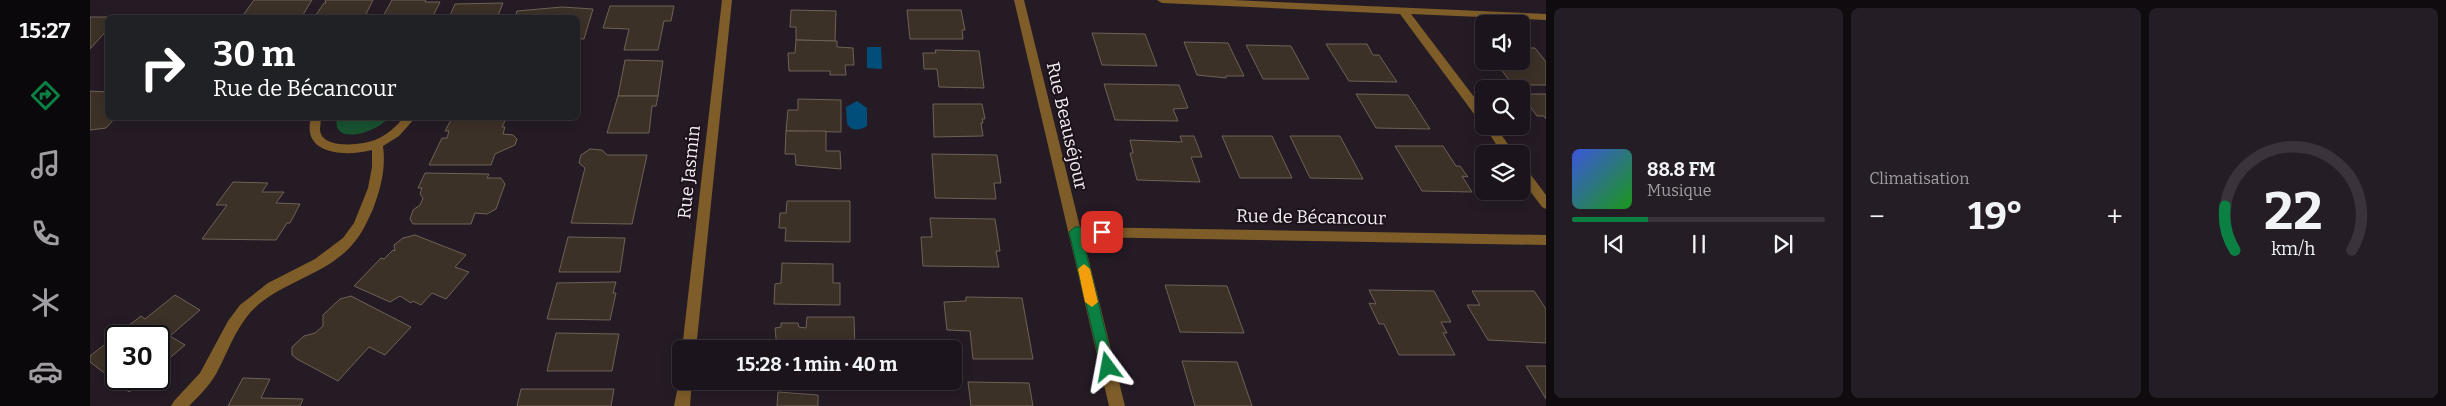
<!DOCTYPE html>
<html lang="fr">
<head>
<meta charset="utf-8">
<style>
	:root { --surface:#1c141c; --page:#251d25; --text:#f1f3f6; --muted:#a09ea3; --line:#3a333b; --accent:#0b8043 }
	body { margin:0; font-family:Bitter,serif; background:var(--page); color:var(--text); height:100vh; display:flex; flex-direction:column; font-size:19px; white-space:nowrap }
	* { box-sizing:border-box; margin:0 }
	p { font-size:16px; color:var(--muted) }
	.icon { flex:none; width:28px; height:28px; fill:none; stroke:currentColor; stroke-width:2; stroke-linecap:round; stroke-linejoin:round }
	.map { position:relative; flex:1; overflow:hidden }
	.drawer { display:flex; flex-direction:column; gap:8px; padding:8px; background:#0f0b0f; width:900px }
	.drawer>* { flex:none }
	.banner { position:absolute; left:15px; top:15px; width:475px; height:105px; border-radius:8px; box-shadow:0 2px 12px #0003,0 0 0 1px var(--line); background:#202124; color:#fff; overflow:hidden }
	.fabs { position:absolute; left:1385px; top:15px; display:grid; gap:10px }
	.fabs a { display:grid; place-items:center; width:55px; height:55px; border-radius:8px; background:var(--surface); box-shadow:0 2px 12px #0003,0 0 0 1px var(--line); font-size:25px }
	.speed { position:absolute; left:15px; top:325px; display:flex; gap:10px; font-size:25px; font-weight:700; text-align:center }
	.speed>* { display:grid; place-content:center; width:65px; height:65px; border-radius:50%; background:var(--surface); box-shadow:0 2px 12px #0003,0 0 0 1px var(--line); line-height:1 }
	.speed .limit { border:2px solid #111; border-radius:8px; background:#fff; color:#111 }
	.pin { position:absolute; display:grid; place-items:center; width:42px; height:42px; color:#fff; margin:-21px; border-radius:10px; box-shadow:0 2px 8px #0006 }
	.me { position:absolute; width:55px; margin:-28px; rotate:347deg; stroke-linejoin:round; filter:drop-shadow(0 0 4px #0008) }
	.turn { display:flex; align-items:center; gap:18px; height:105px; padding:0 25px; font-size:22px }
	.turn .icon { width:65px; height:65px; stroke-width:2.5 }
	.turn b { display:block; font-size:35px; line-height:42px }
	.big { font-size:38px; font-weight:700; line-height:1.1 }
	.drawer .tile { flex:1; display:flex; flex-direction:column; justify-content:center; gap:8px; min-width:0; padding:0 18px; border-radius:8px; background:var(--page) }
	.drawer .dial { align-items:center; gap:0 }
	.dial svg { height:130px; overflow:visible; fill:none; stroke:var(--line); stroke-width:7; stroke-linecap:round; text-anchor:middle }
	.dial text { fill:var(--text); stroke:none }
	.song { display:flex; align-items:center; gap:15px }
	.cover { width:60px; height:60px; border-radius:8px; background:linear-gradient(135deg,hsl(230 70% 55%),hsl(120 70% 35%)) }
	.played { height:5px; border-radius:2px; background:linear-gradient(90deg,var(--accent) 30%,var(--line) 30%) }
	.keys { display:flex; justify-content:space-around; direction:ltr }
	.heat { display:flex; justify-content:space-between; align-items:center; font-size:28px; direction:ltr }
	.drawer .tiles { flex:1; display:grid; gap:8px; grid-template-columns:repeat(3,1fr) }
	.trip { position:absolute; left:582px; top:340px; width:290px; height:50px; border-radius:8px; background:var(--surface); box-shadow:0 2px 12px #0003,0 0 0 1px var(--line); font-weight:700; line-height:50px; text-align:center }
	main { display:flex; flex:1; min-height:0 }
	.menu { display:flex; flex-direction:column; width:90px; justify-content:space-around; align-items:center; background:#0b080b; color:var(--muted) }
	.menu .icon { width:35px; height:35px }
	.menu .selected { color:var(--accent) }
	.menu b { font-size:22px; color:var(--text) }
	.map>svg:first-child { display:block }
	.green { fill:#185330 }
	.water { fill:#004e79 }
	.building { fill:#3c3127; stroke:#6e6256 }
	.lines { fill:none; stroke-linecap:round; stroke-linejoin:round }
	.street { fill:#7e5d29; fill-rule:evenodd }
	.route { fill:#0b8043; stroke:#07532c }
	.slow { fill:#f59e0b }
	.labels { text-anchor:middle; stroke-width:4; stroke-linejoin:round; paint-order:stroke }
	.street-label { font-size:18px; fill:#f5edf4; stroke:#1c121c }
</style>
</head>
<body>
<main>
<nav class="menu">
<b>15:27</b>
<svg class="icon selected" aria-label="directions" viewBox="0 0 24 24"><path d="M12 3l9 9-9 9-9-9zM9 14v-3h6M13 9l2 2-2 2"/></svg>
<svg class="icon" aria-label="music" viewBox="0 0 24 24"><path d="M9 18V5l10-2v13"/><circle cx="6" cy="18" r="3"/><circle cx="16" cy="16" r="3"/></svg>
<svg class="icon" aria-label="phone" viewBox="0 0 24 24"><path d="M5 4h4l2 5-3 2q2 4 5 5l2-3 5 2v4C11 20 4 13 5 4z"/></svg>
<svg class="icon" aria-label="climate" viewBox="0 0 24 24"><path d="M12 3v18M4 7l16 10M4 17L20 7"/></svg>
<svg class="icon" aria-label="car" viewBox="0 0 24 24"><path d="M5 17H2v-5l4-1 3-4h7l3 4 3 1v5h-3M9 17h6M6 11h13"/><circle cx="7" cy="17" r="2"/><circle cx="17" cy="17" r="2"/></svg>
</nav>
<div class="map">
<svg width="1456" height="406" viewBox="0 0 1456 406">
	<rect width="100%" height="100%" fill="#251b25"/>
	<path class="green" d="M247,118h51c-10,14 -57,29 -51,0z"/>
	<g class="water">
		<path d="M777,47h14l1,22 -15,-1z"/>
		<path d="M767,101l10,7v18c-7,4 -15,6 -20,-2l-1,-17z"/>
	</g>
	<g class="building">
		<path d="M164,0h58l-11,18h-60z"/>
		<path d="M235,0h48l-9,18h-50l10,-15h2z"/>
		<path d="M302,0h34l-1,2h15l-8,16h-50z"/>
		<path d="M413,3l-6,15h-48l6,-14z"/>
		<path d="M520,6h64l-3,15h-7l-6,29h-34l5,-21 -26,-1z"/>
		<path d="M472,7l31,2 -9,30h-6v-21h-63l2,-7z"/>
		<path d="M701,10l45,1 -1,30 -39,-1v-13h-6z"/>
		<path d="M817,10h54l4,20h-3l1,9h-53z"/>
		<path d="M0,17h28l-10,1v11l-18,20z"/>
		<path d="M1002,33l53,1 12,32 -55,-1z"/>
		<path d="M706,40l41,1v6l16,1 1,17h-9l1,10h-16v-4h-41l-1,-18h7z"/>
		<path d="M1094,42l44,1 16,33h-18v2l-29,-3z"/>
		<path d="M1236,44h41l6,11h6l18,27 -48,-1z"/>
		<path d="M1156,45l45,1 18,33h-46z"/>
		<path d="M1431,48h14l11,14v23h-33l-17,-22 25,-2z"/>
		<path d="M845,50l44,1 5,37 -45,-1 -2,-18h-13l-1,-16h13z"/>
		<path d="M535,60l38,1 -5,35h-40z"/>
		<path d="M1014,84l75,1 9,23 -15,1 5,12 -63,-1z"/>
		<path d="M0,91l18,1v26h7l-9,10 -16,2z"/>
		<path d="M1266,94l52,1 22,34 -54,-1z"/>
		<path d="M1431,94h25v25l-2,-3h-7z"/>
		<path d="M528,96h40l-2,10h-4l-3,27h-42z"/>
		<path d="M708,99l43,1v32l-55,-1 2,-21h10z"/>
		<path d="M843,104h49l3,15h-3l1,4h-2l2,13 -49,1z"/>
		<path d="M416,119l-4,8h3l-2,7 10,1 4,4 -2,6 -20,9 -4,11h-62l13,-27h5l2,-7h-4l6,-11z"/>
		<path d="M696,131h40v20h14l1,18 -45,-4 -1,-11h-10z"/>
		<path d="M1090,136h14l8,21h-11l9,25 -63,-2 -7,-27h3l-3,-13 52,2z"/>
		<path d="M1132,136h50l20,42h-52z"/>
		<path d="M1200,136h50l23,43 -53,-1z"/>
		<path d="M1305,146h48l13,20h4l8,11 -6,-1 10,16 -50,-1z"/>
		<path d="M500,149l12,1 5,5h40l-15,69 -61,-1 14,-55 -6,-5 2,-8z"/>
		<path d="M842,154l65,1 4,28h-7l2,16 -61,-1z"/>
		<path d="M335,173l64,1 -2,4h14l4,6 -9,25 -9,5 -12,-1 -4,11h-58l-3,-5 3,-9 7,-5 3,-7 -3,-4 2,-6h-4z"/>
		<path d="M143,182l35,1 -6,9h22l-8,11 24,1 -10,19h-3l-11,17 -74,-1 25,-34h-11z"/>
		<path d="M697,201h63v41l-65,-1 1,-13h-7l1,-15h6z"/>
		<path d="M840,218l65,1 5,32h-4l3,16 -76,-1 -2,-29h11z"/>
		<path d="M325,235l51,20 -11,12 14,5 -23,27 -14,-6 -11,12 -8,-4 -2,2 -11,-7 -10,6 -36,-16 27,-28 3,1 9,-9 2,1 -1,-6 9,-7z"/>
		<path d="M478,237l57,1 -5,34h-61z"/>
		<path d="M692,263l51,1v19h7v22l-66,-1 1,-20 6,-1z"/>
		<path d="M526,282l-3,11h3l-6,27 -63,-1 10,-36z"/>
		<path d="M1075,285l62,1 17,47 -64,-1z"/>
		<path d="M1279,290l65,1 17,31h-10l6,11h-4l12,22h-56l-15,-31h-5l-10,-21 7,1z"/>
		<path d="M1382,291h62l12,18v34l-58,-3 -21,-35h13z"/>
		<path d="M85,295l25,15 -30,26 15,9 -26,22v-31h-43v43h29l-16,13 -39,-30v-6l51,-40 4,3z"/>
		<path d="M261,296l60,31 -26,28 -16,-8 -31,34 -41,-22 -5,-4v-8l12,-11 11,-3 8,-7v-11l17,-16z"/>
		<path d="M876,297l56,1 11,61h-60l-3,-28 -23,-1 -3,-28 22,-1z"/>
		<path d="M717,317h47l1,32h-78l-2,-21 6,-1v-4h17l1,4 7,1z"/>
		<path d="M466,333l63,1 -7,37h-65z"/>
		<path d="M1092,361l55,1 15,44h-57z"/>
		<path d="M1436,366h20v33z"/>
		<path d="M153,378l27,1 -9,19 42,1 -3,7h-72z"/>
		<path d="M878,382l61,1 4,23h-62z"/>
		<path d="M431,389h93l-3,17h-94z"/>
		<path d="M688,392l40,3v11h-41z"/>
	</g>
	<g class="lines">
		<g class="street">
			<path d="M632,0h10l-36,349h-14z"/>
			<path d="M924,0h10l56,227 466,8v10l-463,-8 42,169h-16z"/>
			<path d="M1067,0h75l314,14v6l-135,-6 73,96v13l-4,-1 -80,-108 -238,-11z"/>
			<path d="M221,118h10c0,3 -1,8 -1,11 0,21 43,16 55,11 12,-5 21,-13 28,-22h12l-16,18 -16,10c3,22 -2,42 -10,63 -6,13 -11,25 -21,36 -28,32 -75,37 -103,69 -15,18 -22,40 -33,60 -7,12 -17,22 -27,32h-18l3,-5 26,-28 28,-52 12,-16 28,-22 47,-24 28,-21 11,-15 14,-35 4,-21v-17c-26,7 -71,5 -61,-32z"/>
			<path d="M1394,125l11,1 20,28h-13z"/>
			<path d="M1431,166l4,1 21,28v14l-4,-2 -21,-28z"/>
			<path d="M590,376h1v5h11l-2,25h-16z"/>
		</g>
	</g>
	<path class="route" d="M985,227h27l5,5 -5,5 -20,-1 32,131 -2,4 -4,2 -5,-2 -2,-4 -32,-135z"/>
	<path class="slow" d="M994,264l6,5 8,33 -6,5 -7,-5 -7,-33z"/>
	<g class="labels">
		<g class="street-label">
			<text transform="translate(977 126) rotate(77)" y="6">Rue Beauséjour</text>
			<text transform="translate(599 172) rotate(-84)" y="6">Rue Jasmin</text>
			<text transform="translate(1221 217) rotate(1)" y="6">Rue de Bécancour</text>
		</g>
	</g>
</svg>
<div class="fabs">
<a><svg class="icon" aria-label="sound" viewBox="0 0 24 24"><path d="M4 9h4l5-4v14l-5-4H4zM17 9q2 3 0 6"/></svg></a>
<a><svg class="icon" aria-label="search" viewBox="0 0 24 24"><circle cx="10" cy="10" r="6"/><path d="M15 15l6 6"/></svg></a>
<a><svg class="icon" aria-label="layers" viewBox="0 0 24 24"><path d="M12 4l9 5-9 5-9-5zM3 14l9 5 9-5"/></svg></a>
</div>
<div class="speed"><div class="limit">30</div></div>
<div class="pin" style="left:1012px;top:232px;background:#d93025"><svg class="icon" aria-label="arrive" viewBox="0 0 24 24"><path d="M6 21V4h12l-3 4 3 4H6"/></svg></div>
<svg class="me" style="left:1018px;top:367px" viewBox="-20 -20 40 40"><path d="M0-17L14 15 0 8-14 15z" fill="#0b8043" stroke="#fff" stroke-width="4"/></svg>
<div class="trip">15:28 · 1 min · 40 m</div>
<div class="banner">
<div class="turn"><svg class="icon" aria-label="right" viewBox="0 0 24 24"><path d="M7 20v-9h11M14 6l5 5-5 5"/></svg><div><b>30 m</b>Rue de Bécancour</div></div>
</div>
</div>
<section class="drawer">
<div class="tiles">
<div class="tile">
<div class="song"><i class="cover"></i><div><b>88.8 FM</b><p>Musique</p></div></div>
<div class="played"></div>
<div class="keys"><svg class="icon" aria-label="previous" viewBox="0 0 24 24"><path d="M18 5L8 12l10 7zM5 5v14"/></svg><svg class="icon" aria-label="pause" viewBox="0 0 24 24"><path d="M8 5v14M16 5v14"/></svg><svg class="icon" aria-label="next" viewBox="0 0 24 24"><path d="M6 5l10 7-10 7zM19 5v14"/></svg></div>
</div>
<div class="tile"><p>Climatisation</p>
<div class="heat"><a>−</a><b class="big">19°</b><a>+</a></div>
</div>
<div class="tile dial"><svg viewBox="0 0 100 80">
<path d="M14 69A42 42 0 1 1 86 69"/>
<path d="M14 69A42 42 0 0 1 8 42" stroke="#0b8043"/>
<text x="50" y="56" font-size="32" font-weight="700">22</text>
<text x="50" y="72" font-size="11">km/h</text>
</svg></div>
</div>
</section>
</main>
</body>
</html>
